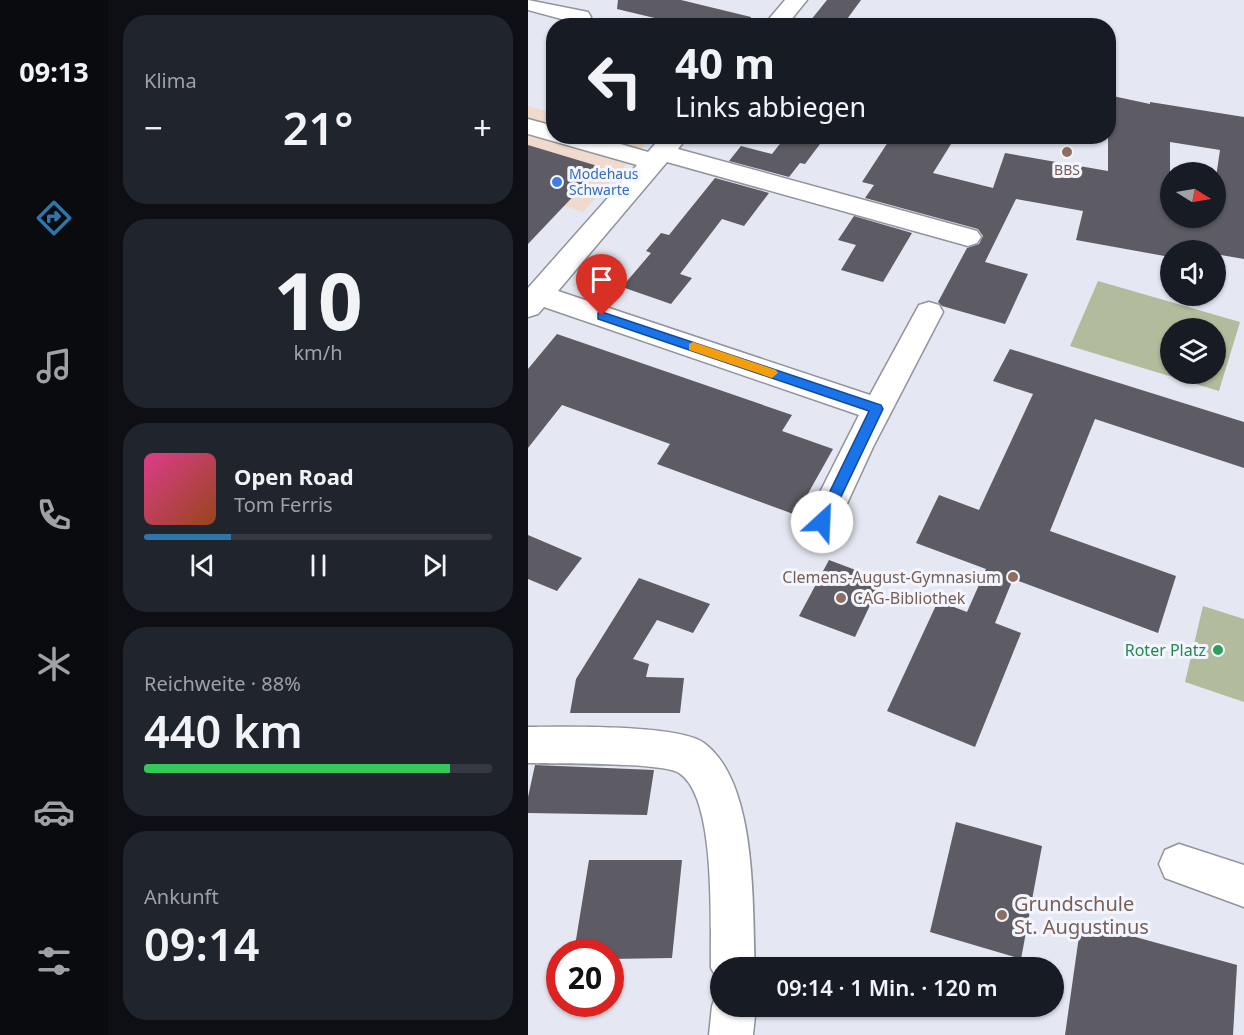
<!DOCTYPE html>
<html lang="de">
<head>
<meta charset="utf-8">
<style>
	:root { --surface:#171b24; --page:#20242c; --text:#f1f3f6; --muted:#9ea1a6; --line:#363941; --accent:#2f75aa }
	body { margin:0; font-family:"Noto Sans",sans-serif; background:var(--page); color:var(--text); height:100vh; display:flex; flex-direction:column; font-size:22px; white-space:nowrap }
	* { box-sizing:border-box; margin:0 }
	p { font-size:20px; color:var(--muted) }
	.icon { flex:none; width:33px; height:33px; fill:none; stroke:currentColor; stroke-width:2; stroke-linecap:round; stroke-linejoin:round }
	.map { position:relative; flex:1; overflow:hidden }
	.sheet { display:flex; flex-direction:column; gap:15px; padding:15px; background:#0d0f14; width:420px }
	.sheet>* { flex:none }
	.guide { position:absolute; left:18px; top:18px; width:570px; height:126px; border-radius:24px; box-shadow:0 2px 4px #0004; background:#171b24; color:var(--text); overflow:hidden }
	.needle { width:39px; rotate:101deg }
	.fabs { position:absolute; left:632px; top:162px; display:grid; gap:12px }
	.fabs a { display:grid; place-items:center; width:66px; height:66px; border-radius:50%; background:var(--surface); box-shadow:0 2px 4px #0004; font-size:30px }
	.speed { position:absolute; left:18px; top:939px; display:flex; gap:12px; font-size:30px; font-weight:700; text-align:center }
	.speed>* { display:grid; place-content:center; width:78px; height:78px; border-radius:50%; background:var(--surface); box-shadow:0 2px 4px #0004; line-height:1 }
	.speed .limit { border:9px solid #d22; background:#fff; color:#111 }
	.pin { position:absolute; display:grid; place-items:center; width:51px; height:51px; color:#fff; margin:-62px -26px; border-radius:50% 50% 50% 0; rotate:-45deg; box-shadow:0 0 6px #0007 }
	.pin .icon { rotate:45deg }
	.me { position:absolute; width:66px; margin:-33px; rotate:25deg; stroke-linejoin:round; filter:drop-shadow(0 0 4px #0008) }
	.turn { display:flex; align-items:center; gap:21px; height:126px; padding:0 30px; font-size:27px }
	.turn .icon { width:78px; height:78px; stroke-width:2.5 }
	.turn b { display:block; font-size:42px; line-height:51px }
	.big { font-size:45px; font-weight:600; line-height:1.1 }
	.sheet .tile { flex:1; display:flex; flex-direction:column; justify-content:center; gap:9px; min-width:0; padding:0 21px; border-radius:24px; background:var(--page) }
	.sheet .dial { align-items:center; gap:0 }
	.dial b { font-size:78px; line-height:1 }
	.song { display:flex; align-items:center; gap:18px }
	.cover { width:72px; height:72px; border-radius:9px; background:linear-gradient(135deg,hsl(330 70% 55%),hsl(20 70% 35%)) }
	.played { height:6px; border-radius:3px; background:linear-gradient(90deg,var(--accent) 25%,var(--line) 25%) }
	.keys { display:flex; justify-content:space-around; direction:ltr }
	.heat { display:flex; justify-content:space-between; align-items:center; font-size:33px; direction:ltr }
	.charge { height:9px; border-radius:4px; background:linear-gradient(90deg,#34c759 88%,var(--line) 0) }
	.trip { position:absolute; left:182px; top:957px; width:354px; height:60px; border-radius:30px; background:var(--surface); box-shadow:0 2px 4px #0004; font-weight:600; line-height:60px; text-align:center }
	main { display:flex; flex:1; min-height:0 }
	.menu { display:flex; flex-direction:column; width:108px; justify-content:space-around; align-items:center; background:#090b0e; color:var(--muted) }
	.menu .icon { width:42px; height:42px }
	.menu .active { color:var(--accent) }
	.menu b { font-size:27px; color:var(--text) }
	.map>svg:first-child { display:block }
	.commercial { fill:#efdacd }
	.green { fill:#b2bb9c; fill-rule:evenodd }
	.building { fill:#5d5b63; fill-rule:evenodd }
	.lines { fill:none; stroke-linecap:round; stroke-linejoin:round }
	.minor-casing { stroke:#91939d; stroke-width:3 }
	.minor { fill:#fff; fill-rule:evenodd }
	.route { fill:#1a73e8; stroke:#114b97; stroke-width:1.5 }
	.slow { fill:#f59e0b }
	.education-dot { fill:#8d6e63; stroke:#f3f6fe; stroke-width:2 }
	.shop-dot { fill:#3f7fe0; stroke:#f3f6fe; stroke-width:2 }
	.leisure-dot { fill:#2e9e5b; stroke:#f3f6fe; stroke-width:2 }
	.labels { text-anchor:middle; stroke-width:6; stroke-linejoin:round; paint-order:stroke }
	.far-education-label { font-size:14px; fill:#785e54; stroke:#f3f6fe }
	.far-shop-label { font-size:14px; fill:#366cbe; stroke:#f3f6fe; text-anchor:start }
	.education-label { font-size:16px; fill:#785e54; stroke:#f3f6fe; text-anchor:end }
	.leisure-label { font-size:16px; fill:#27864d; stroke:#f3f6fe; text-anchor:end }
	.near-education-label { font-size:20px; fill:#785e54; stroke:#f3f6fe; text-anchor:start }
</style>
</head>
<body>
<main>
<nav class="menu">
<b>09:13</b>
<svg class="icon active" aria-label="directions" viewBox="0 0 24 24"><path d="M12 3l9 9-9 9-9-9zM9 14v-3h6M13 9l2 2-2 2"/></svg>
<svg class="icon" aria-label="music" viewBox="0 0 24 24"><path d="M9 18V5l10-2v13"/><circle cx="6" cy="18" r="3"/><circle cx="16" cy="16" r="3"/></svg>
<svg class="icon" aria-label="phone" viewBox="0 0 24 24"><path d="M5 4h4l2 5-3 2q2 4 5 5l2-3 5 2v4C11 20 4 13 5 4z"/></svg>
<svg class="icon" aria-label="climate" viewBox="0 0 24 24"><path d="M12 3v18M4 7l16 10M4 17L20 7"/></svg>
<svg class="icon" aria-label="car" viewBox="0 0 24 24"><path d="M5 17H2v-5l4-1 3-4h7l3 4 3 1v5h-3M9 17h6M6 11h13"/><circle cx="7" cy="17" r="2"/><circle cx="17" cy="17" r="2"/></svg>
<svg class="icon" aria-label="filters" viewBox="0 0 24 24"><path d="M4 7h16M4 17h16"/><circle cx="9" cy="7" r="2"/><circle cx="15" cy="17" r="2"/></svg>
</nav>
<section class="sheet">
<div class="tile"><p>Klima</p>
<div class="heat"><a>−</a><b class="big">21°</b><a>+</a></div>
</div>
<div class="tile dial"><b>10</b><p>km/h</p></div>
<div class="tile">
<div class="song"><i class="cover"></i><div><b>Open Road</b><p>Tom Ferris</p></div></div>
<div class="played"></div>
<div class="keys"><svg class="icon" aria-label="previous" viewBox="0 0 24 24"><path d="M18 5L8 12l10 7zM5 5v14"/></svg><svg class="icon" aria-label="pause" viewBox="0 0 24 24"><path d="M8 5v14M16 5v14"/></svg><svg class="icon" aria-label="next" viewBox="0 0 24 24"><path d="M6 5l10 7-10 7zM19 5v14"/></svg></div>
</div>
<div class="tile"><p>Reichweite · 88%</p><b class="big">440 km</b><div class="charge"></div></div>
<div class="tile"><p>Ankunft</p><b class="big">09:14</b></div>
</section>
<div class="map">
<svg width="716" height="1035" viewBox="0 0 716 1035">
	<rect width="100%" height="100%" fill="#e5e8f2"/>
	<path class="commercial" d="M0,106l25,7 1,23h85l11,3 -67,73 -55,-17z"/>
	<g class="green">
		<path d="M570,281l142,41 -21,69 -149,-45zM642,328h45v46h-45z"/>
		<path d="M675,606l41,13v83l-59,-20z"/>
	</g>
	<g class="building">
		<path d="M90,0h63l70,17 -1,9h-62l-71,-17z"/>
		<path d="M299,0h34l-19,26h-36z"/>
		<path d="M580,95l42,9v-2l94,15v142l-29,-5v-4h-45v7l-94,-17 7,-29 -67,-12 -31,63 43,12 -23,50 -63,-18 -4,-4 29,-54 12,-4 4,-8 -5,-7 -113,-31 9,-13 -12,-3 30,-46h64l-23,37 60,15 12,-35 103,18zM642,142l50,8 -5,34v34h-45z"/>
		<path d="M258,136h40l-21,28 -5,-1 -11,14 -60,-16 12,-15 31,8z"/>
		<path d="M0,145l73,22 -73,77z"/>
		<path d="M187,178l54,15 -25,33 -22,-7 -42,55 12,4 -21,26 -49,-17 29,-34 -5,-2 15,-18 8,2z"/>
		<path d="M326,216l58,17 -29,49 -42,-12 15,-25 -18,-5z"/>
		<path d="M29,334l235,81 -10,16 51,18 -37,66 -139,-51 13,-20 -108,-39 -34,43v-79z"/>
		<path d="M482,349l234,73v46l-149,-49 -45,112 126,45 -18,57 -145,-54 -18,44 26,10 -46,114 -88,-36 51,-110 29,11 19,-43 -70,-26 23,-48 40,15 54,-116 -40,-13z"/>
		<path d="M0,535l54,23 -25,33 -29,-12z"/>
		<path d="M301,560l53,20 -27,57 -56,-21z"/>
		<path d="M111,578l71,26 -17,29 -36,-13 -24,39 16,5 -3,13 38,1 -4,35h-110l6,-34z"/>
		<path d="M7,765l119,5 -7,45 -119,-2v-16z"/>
		<path d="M428,822l86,24 -21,113 -91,-27z"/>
		<path d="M61,860h93l-10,98 -62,1v-7h-36z"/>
		<path d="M553,922l156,43 -4,70h-168z"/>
	</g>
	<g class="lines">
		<defs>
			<g id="minor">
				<path d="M0,0l60,12 3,5 -3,5 -8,2 -52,-14z"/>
				<path d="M257,0h22l-21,26h-23z"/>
				<path d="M0,119l26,7v10h39l55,16 14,-16h26l-10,13 299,82 4,6 -4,6 -9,3 -301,-84 -109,129 312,104 49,-90 10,-3 10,3 4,7 -70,135 -39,85 -12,4 -12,-4 -5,-10 54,-107 -315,-108 -6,7 -10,3v-29l109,-123 -109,-31z"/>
				<path d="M0,727c36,0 150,-3 176,16 54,40 48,163 51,225h-35v16l-9,-16c-1,-43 6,-171 -32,-195 -16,-11 -125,-9 -151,-10z"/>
				<path d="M651,844l65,21v42l-79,-29 -6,-14 6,-14z"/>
				<path d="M190,990l2,16h36l-3,29h-44l3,-29z"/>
			</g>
		</defs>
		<use href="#minor" class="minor-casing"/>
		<use href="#minor" class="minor"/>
	</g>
	<path class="route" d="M74,312l279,93 2,4 -56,117 -5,2 -7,-6 54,-111 -271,-92v-6z"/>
	<path class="slow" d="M165,342l83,28 2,3 -6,5 -83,-28v-6z"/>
	<g class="education-dot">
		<circle cx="539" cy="152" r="6"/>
		<circle cx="485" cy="577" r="6"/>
		<circle cx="313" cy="598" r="6"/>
		<circle cx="474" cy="915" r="6"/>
	</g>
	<circle class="shop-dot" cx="29" cy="182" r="6"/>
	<circle class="leisure-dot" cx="690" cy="650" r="6"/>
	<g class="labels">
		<g class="far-education-label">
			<text x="539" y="175">BBS</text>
		</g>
		<g class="far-shop-label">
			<text x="41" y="179">Modehaus<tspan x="41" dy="16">Schwarte</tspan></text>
		</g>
		<g class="education-label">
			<text x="473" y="583">Clemens-August-Gymnasium</text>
			<text x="325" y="604" text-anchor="start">CAG-Bibliothek</text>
		</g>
		<g class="leisure-label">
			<text x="678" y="656">Roter Platz</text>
		</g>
		<g class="near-education-label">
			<text x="486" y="911">Grundschule<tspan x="486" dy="23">St. Augustinus</tspan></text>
		</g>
	</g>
</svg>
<div class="fabs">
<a><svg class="needle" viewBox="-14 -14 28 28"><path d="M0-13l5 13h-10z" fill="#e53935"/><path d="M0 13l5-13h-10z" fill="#9ea1a6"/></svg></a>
<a><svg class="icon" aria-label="sound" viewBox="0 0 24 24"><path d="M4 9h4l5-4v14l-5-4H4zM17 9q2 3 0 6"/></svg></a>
<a><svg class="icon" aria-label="layers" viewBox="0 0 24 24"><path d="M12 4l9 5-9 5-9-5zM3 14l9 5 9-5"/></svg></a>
</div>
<div class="speed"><div class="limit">20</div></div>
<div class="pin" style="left:74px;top:316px;background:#d93025"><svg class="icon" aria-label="arrive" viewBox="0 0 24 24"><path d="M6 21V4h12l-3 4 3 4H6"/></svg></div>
<svg class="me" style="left:294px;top:522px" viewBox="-20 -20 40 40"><circle r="19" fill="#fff"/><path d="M0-13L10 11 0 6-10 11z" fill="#1a73e8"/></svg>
<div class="trip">09:14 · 1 Min. · 120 m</div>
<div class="guide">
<div class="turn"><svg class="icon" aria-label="left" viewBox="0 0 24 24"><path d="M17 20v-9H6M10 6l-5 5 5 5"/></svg><div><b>40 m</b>Links abbiegen</div></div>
</div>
</div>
</main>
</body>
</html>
